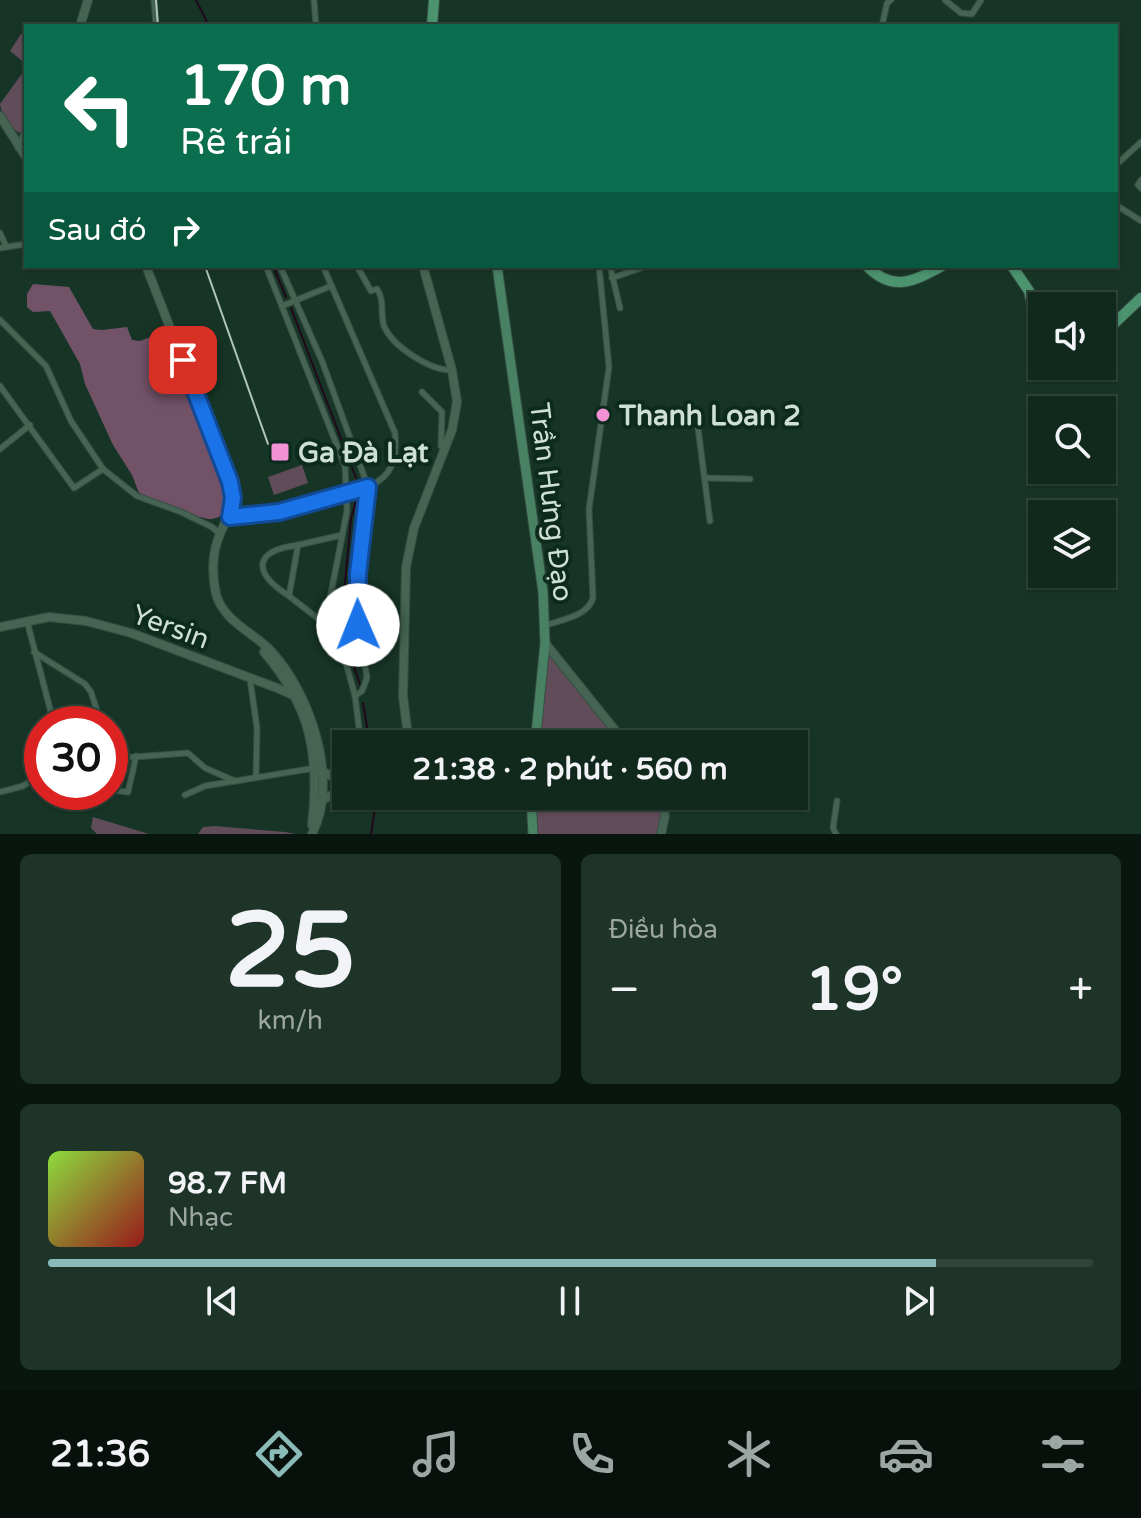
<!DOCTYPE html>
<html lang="vi">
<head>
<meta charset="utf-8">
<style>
	:root { --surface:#11281c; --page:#1e3429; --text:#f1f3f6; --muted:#9ca6a3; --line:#30443b; --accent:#8bbbb9 }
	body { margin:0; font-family:"Varela Round",sans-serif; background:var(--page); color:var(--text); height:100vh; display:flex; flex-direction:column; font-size:30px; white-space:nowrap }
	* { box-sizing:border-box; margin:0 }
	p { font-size:26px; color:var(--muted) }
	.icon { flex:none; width:44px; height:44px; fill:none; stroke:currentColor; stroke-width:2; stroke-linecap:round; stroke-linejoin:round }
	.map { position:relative; height:834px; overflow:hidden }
	.sheet { display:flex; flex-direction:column; gap:20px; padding:20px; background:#09160f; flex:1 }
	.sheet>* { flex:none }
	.hud { position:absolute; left:24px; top:24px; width:1094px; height:244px; border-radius:0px; box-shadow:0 2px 6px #0004,0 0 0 2px var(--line); background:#0b6e4f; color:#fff; overflow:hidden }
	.fabs { position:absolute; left:1028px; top:292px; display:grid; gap:16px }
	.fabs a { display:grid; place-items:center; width:88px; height:88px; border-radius:0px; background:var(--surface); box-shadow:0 2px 6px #0004,0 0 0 2px var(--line); font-size:40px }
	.speed { position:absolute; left:24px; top:706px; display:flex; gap:16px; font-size:40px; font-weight:700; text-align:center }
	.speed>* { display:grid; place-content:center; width:104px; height:104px; border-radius:50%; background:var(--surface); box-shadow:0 2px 6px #0004,0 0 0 2px var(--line); line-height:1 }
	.speed .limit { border:12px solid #d22; background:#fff; color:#111 }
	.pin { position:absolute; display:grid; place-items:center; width:68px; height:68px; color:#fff; margin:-34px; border-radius:16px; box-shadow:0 4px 12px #0006 }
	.me { position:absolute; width:88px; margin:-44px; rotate:359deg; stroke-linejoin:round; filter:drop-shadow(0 0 6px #0008) }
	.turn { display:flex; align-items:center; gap:28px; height:168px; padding:0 24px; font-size:36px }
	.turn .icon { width:104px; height:104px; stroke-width:2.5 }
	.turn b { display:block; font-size:56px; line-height:68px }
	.then { display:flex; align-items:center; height:76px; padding:0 24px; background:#0003; gap:16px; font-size:30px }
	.big { font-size:60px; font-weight:800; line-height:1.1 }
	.sheet .tile { flex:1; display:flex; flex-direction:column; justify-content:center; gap:12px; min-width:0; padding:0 28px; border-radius:12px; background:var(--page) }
	.sheet .dial { align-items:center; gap:0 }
	.dial b { font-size:104px; line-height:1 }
	.song { display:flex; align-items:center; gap:24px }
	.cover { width:96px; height:96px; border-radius:12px; background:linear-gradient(135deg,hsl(90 70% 55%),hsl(0 70% 35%)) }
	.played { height:8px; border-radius:4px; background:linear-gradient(90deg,var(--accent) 85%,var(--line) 85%) }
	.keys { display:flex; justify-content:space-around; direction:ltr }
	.heat { display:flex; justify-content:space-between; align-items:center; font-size:44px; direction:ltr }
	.sheet .tiles { flex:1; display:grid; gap:20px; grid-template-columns:1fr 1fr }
	.tile:last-child { grid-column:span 2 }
	.trip { position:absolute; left:332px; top:730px; width:476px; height:80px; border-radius:0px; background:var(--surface); box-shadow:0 2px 6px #0004,0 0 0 2px var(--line); font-weight:800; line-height:80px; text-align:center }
	.menu { display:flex; height:128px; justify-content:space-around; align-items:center; background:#07100b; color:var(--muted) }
	.menu .icon { width:56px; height:56px }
	.menu .selected { color:var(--accent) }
	.menu b { font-size:36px; color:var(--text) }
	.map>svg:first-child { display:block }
	.green { fill:#614c5a }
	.forest { fill:#725267 }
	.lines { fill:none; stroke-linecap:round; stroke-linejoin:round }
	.stream { stroke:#21081a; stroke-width:2 }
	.street-casing { stroke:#364f42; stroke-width:7 }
	.secondary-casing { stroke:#364f42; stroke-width:10 }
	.primary-casing { stroke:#364f42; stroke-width:11 }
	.highway-casing { stroke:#364f42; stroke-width:12 }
	.street { stroke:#456453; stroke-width:5 }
	.secondary { stroke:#456453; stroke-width:8 }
	.primary { stroke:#498164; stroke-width:9 }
	.highway { stroke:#4b946f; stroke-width:10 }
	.rail { stroke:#b2c5ba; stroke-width:2 }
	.route-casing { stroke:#114b97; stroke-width:20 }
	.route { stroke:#1a73e8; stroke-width:14 }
	.poi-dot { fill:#f391d5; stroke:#0d2b1c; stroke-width:3 }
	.labels { text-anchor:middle; stroke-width:8; stroke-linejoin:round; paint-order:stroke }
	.poi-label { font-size:28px; font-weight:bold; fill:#cedfd5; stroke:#0d2b1c; text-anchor:start }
	.street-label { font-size:28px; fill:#cedfd5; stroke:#0d2b1c }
</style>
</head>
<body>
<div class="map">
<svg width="1141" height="834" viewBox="0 0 1141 834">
	<rect width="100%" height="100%" fill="#173526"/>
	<g class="green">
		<path d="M21,34l5,1v29l-16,-13z"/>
		<path d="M26,68v57l-6,8c-9,-3 -19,-19 -20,-29z"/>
		<path d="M302,465l6,18 -34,12 -6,-18z"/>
		<path d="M552,654l69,90h-82l8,-89z"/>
		<path d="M536,796h120l5,19 -3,19h-120z"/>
		<path d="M93,817l56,17h-52l-6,-6z"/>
		<path d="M214,826l71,6 11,2h-98l5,-7z"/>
	</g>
	<path class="forest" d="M33,284l36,3 24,42 9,1 25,-3 5,13 8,1 21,-8 3,3c10,24 68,159 60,175 -2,6 -9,8 -15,8 -9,0 -60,-21 -70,-26l-7,-18 -19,-30 -28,-61 -5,-20 -30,-53 -17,1 -6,-5v-13z"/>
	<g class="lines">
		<g class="stream">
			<path d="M196,0l13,26"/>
			<path d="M273,266l13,31"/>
			<path d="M291,308l65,170"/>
			<path d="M357,497l-6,22 -10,106 19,60"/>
			<path d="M363,703l7,41"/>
			<path d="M371,834l6,-38"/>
		</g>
		<defs>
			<g id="street">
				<path d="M154,0l2,26"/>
				<path d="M314,0l2,26"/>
				<path d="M945,0l16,13 11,1 9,-14"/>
				<path d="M882,26l5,-23 4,-3"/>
				<path d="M1116,165l25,-23"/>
				<path d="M1141,180l-3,5 3,3"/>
				<path d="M1116,205l25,16"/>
				<path d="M0,233l6,13"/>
				<path d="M0,248l26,-4"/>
				<path d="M266,266l79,200 2,45 -22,113c18,19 23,47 30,72"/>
				<path d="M280,266l42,95 46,126 -12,121 11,70 -5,13 -7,5 6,48"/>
				<path d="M357,266l14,25 6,-2c8,11 3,25 7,37 9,21 47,45 68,44"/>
				<path d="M610,266l10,42"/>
				<path d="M612,278l35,-12"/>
				<path d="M282,306l49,-20"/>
				<path d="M0,320l46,46 25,55 32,48 34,27 44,16 31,15 7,6"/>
				<path d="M0,386l74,102 29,-19"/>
				<path d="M422,392l20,20 -1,34 3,4"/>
				<path d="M698,428l12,93"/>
				<path d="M0,449l30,-24"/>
				<path d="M705,478l45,1"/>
				<path d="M230,517l49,-5 89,-25c25,-11 29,-28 27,-54l-72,-167"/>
				<path d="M289,596c-36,-23 -37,-45 9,-51"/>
				<path d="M27,621l27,103"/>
				<path d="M325,624l-36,-28 9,-51 44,-10"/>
				<path d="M545,626c17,-7 42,-9 48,-28l-4,-89 20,-142 -10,-101"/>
				<path d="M34,652l51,32 6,8 7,22 11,10"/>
				<path d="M250,679l7,49 -1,49"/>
				<path d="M110,726l7,29 3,3 68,-5 17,15 30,13"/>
				<path d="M110,790l18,2 8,-36"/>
				<path d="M0,792l23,-6 19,-13"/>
				<path d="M185,795l20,-9 110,-18"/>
				<path d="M836,834l-3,-6 4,-27"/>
			</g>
			<g id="secondary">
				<path d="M80,26l8,-26"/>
				<path d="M0,116l26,41"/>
				<path d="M19,147l7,-14"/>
				<path d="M146,266l86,221c3,22 -7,33 -14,52 -6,17 -6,38 -2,55 8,28 37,38 55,57 39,42 69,129 41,183"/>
				<path d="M0,627l49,-10 37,4 45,12 146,55 18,8 8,8"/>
				<path d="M545,643l81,101"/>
				<path d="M264,652c47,55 56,103 48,173"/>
				<path d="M409,744l-6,-48 3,-129 8,-39 38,-98 5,-28 -5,-32 -29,-104"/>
				<path d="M320,770l26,14"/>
				<path d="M660,796l5,20 -4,18"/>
				<path d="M319,802l27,-15"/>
			</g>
			<g id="primary">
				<path d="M497,266l46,326 2,51 -10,101"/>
				<path d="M531,796l2,38"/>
			</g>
			<g id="highway">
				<path d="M432,26l2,-26"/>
				<path d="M867,266c26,27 47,15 75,0"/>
				<path d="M1012,266l17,25 13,59"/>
				<path d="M1102,335l39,-37"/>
			</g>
		</defs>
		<use href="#street" class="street-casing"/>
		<use href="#secondary" class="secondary-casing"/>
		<use href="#primary" class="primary-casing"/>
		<use href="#highway" class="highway-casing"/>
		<use href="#street" class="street"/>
		<use href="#secondary" class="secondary"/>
		<use href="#primary" class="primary"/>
		<use href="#highway" class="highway"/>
		<g class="rail">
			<path d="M156,0l2,26"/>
			<path d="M205,266l63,178"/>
		</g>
	</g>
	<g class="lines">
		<defs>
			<path id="route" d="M183,360l47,122 3,16 -3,19 49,-5 89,-25 -10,87v51"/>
		</defs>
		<use href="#route" class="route-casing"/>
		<use href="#route" class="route"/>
	</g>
	<g class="poi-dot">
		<circle cx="603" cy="415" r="8"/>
		<rect x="270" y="442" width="20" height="20" rx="4"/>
	</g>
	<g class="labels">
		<g class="poi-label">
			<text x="619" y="425">Thanh Loan 2</text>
			<text x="298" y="462">Ga Đà Lạt</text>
		</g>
		<g class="street-label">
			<text transform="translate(552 502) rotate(83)" y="10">Trần Hưng Đạo</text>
			<text transform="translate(171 626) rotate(20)" y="10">Yersin</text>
		</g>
	</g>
</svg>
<div class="fabs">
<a><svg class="icon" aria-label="sound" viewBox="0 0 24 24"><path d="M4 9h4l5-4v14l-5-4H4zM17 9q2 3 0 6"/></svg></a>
<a><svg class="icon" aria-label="search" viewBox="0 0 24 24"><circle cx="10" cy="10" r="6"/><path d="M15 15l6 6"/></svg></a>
<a><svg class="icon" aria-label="layers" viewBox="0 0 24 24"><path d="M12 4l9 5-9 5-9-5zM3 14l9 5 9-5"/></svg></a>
</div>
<div class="speed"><div class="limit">30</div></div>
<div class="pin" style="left:183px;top:360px;background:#d93025"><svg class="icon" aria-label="arrive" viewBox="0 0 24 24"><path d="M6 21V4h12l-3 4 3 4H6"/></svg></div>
<svg class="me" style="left:358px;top:625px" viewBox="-20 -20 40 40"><circle r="19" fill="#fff"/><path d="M0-13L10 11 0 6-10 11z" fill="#1a73e8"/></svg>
<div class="trip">21:38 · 2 phút · 560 m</div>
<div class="hud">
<div class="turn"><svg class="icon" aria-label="left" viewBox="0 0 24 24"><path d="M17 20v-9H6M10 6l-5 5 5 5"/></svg><div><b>170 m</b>Rẽ trái</div></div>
<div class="then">Sau đó<svg class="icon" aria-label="right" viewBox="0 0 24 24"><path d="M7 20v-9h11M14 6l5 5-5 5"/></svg></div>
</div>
</div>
<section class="sheet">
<div class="tiles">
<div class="tile dial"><b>25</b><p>km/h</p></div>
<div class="tile"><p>Điều hòa</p>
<div class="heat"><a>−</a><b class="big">19°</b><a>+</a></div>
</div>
<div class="tile">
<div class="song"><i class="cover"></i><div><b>98.7 FM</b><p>Nhạc</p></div></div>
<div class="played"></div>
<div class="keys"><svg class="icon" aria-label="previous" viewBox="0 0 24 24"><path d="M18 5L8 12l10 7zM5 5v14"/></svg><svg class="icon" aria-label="pause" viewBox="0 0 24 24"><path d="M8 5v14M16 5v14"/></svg><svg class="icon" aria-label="next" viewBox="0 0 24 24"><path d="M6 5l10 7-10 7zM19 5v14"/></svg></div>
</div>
</div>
</section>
<nav class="menu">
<b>21:36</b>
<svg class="icon selected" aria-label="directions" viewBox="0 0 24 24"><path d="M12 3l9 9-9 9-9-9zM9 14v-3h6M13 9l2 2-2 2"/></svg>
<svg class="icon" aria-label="music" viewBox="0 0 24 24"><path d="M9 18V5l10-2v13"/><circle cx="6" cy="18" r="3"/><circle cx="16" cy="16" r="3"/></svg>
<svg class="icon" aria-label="phone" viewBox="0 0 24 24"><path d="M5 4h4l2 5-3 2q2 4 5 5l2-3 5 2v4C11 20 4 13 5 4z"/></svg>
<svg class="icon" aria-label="climate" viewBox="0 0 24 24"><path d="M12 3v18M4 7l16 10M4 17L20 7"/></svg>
<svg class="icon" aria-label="car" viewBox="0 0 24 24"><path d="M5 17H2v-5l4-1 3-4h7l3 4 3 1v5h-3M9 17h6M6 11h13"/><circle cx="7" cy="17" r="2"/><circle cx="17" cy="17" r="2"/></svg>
<svg class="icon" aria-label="filters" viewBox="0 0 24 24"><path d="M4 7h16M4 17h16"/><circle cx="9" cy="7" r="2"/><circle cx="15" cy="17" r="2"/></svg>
</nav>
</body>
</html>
